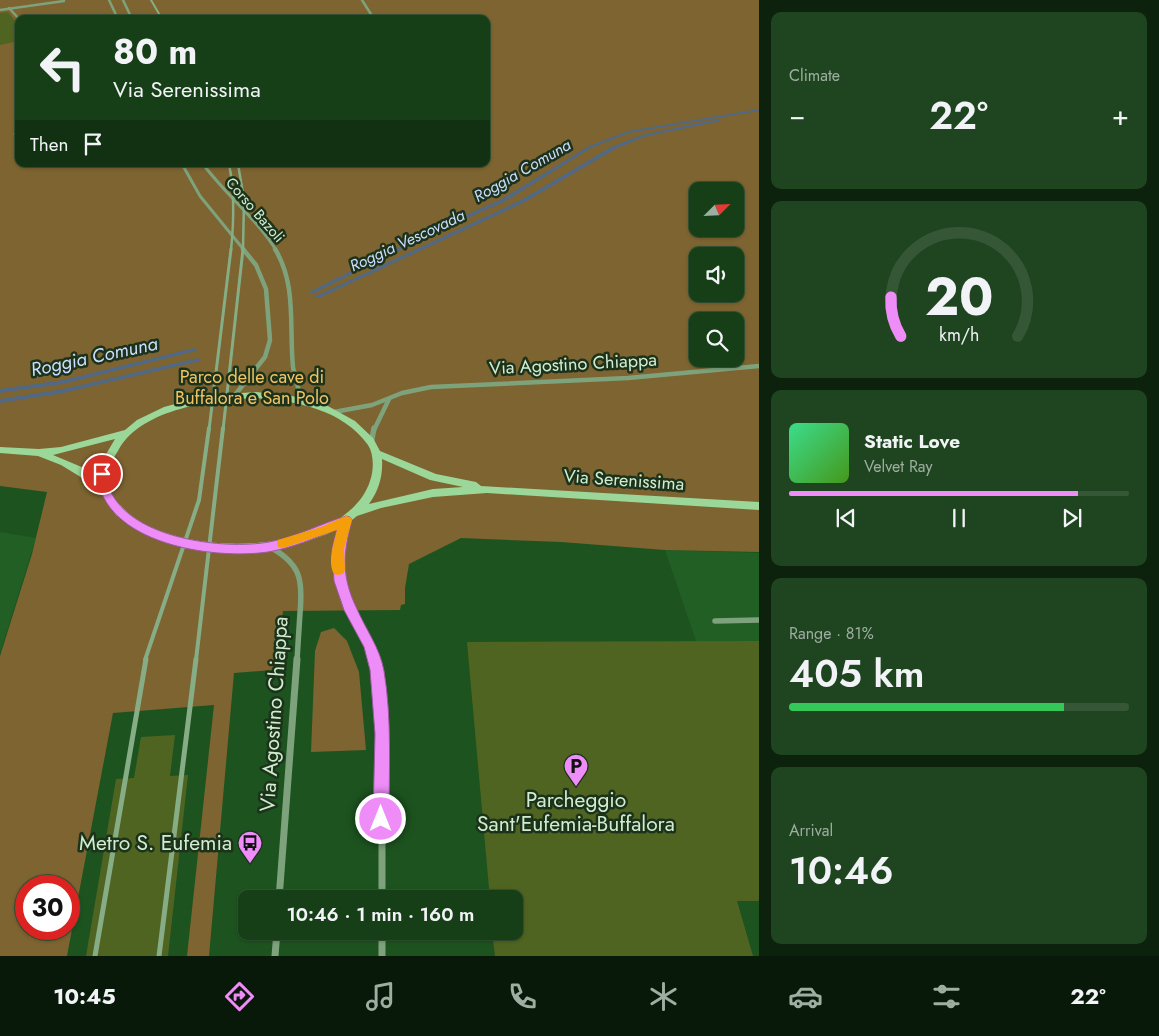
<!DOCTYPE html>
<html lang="en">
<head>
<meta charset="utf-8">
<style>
	:root { --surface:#163e17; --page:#1f4520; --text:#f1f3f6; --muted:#9eaea1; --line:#355736; --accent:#ee8cf8 }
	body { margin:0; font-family:Jost,sans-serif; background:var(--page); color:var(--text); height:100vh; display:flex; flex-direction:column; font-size:19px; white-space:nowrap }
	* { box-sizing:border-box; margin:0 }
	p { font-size:16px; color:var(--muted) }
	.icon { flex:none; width:28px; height:28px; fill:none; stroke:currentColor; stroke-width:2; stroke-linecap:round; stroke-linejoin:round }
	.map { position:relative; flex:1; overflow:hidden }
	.sheet { display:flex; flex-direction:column; gap:12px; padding:12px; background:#0c220d; width:400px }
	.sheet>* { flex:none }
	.hud { position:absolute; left:15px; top:15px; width:475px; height:152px; border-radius:10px; box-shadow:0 1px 4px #0004,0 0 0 1px var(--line); background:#163e17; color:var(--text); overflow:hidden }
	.needle { width:32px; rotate:66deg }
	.tools { position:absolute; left:689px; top:182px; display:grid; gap:10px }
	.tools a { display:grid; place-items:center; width:55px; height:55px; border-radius:10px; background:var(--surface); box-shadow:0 1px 4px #0004,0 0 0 1px var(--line); font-size:25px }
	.speed { position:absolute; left:15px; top:875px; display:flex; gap:10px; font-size:25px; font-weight:700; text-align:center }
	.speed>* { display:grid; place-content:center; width:65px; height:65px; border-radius:50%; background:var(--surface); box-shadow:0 1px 4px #0004,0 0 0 1px var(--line); line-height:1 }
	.speed .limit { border:8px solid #d22; background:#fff; color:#111 }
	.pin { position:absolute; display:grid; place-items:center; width:42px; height:42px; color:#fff; margin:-21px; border:2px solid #fff; border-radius:50%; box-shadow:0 1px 5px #0007 }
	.me { position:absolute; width:55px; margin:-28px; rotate:0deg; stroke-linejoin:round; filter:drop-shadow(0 0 4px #0008) }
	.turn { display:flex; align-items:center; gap:18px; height:105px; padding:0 15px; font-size:22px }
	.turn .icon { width:65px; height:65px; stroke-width:2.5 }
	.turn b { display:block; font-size:35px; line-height:42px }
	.then { display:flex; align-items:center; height:48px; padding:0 15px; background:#0003; gap:10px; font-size:19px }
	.big { font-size:38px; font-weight:600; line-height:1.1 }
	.sheet .card { flex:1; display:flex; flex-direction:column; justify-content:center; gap:8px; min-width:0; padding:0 18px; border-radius:10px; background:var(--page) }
	.sheet .dial { align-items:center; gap:0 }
	.dial svg { height:130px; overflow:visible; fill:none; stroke:var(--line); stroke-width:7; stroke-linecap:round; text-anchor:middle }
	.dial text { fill:var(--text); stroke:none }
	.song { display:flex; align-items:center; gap:15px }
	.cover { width:60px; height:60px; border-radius:8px; background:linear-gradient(135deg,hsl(150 70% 55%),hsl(100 70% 35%)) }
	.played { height:5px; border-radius:2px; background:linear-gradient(90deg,var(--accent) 85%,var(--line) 85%) }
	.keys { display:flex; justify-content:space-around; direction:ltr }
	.heat { display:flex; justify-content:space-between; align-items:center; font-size:28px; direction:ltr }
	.charge { height:8px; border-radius:4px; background:linear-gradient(90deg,#34c759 81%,var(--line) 0) }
	.trip { position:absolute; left:238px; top:890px; width:285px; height:50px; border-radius:10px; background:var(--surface); box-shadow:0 1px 4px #0004,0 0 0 1px var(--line); font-weight:600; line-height:50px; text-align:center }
	.menu { display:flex; height:80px; justify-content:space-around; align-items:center; background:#091909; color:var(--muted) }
	.menu .icon { width:35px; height:35px }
	.menu .current { color:var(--accent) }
	.menu b { font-size:22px; color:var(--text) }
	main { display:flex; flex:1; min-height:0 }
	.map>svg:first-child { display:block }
	.built { fill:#225f24 }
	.green { fill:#7d6431; fill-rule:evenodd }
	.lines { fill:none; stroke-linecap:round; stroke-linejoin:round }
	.stream { fill:#516984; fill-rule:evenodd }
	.building { fill:#506421 }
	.minor-far4 { stroke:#7ea37c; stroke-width:2.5 }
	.minor-far3 { stroke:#7ea37c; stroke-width:3 }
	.minor-far2 { stroke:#7ea37c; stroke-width:4.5 }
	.minor-far1 { stroke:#7ea37c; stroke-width:5.5 }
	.minor { stroke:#7ea37c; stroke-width:7 }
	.secondary { fill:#9bd799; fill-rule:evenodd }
	.rail-far4 { stroke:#86ad85; stroke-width:2 }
	.rail-far3 { stroke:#86ad85; stroke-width:2.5 }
	.rail-far2 { stroke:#86ad85; stroke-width:3 }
	.rail-far1 { stroke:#86ad85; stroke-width:4 }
	.rail { stroke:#86ad85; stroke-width:5 }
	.route { fill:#ee8cf8; stroke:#9b5ba1 }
	.slow { fill:#f59e0b }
	.labels { text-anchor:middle; stroke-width:5; stroke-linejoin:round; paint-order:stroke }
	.far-street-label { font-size:15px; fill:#d1edcf; stroke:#1c321b }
	.far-water-label { font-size:16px; font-style:italic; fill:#cdf; stroke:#1c321b }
	.street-label { font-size:18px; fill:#d1edcf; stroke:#1c321b }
	.park-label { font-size:18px; fill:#f2c465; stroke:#1c321b }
	.water-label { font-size:19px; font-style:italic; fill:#cdf; stroke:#1c321b }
	.near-street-label { font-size:21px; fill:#d1edcf; stroke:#1c321b }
	.near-poi-label { font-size:21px; fill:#d1edcf; stroke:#1c321b }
</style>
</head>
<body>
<main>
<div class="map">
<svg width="759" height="956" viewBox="0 0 759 956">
	<rect width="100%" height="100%" fill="#1d531f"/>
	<g class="built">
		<path d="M0,532l36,6 -36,115z"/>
		<path d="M665,550l94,3v291l-63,-203z"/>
	</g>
	<g class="green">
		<path d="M0,0h759v552l-94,-2 -104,-8 -100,-4 -52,26 -4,24v16l-4,1 -1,5 -117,1 -9,59 -40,3 -25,283h-22l27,-251 -101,8 -46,243h-67v-300l32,-102 15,-62 -47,-6zM19,19h467v145h-467zM698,191h37v38h-37zM698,256h37v38h-37zM698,321h37v38h-37zM26,886h43v43h-43z"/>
		<path d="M334,628l13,13 12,31 7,78 -55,2 4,-101 6,-19z"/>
	</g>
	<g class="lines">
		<g class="stream">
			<path d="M759,109v2l-130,22 -38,15 -85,53 -61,27 -131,65h-4l-1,-1 132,-66 61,-27 87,-53 39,-15z"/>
			<path d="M719,119l2,1 -1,1 -76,16 -29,12 -90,53 -206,96h-4l-1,-1 207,-97 90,-53 31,-12z"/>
			<path d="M194,348l3,2 -1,1 -133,33 -63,9v-4l63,-9z"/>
			<path d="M198,358l3,2 -1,1 -137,32 -63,10v-4l63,-10z"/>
		</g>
	</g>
	<g class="building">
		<path d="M8,12l11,14v15l-19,4v-32z"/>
		<path d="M759,641v260h-22l16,55h-258l-3,-25h22v-32h-24l-23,-257z"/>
		<path d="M175,735l-5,41 18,-1 -20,181h-82l30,-177 18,-1 7,-41z"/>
	</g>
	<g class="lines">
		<g class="minor-far4">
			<path d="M109,0l9,19"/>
			<path d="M123,0l9,19"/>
			<path d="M362,0l12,19"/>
			<path d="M9,8l10,11"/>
			<path d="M0,10l64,-9"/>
		</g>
		<g class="minor-far3">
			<path d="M15,134l4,-8"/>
			<path d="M182,164l18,32 44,54"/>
			<path d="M203,164c22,30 53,54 73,86"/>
		</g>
		<g class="minor-far2">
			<path d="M275,249c22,36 14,78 18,118 2,12 6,23 9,34"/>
			<path d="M235,395l30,-38 5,-17 -4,-51 -10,-24 -13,-16"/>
			<path d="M334,412l38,-7 30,-12 29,-6 197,-9 131,-12"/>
			<path d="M374,430l15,-31"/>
		</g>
		<g class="minor-far1">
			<path d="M371,444l3,-16"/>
			<path d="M345,521c-9,31 -8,61 6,91 9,16 18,31 24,48"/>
			<path d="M270,547c31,17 33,33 30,66 -1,16 -2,32 -3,47"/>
			<path d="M715,621l44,-1"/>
		</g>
		<g class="minor">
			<path d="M374,659l6,34 2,32v174"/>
			<path d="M279,899l18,-240"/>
			<path d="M382,931v25"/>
			<path d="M275,956l2,-25"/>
		</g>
		<path class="secondary" d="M256,392l36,4 34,9 29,16 18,17 7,13 56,23 40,8 5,4 278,16v8l-272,-17 -54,4 -52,11 -24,8 -10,8 -20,10 -25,9 -42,9 -42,1 -35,-6 -27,-9 -21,-9 -19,-14 -16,-23 -8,-8 -31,-19 -23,-9 -38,-3v-6l39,2 22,-2 64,-17 12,-10 27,-13 33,-9 30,-4zM256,398c40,3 86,11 112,47 6,9 6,25 2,36 -25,77 -199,80 -248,26 -4,-4 -11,-12 -13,-18 -1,-4 1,-23 3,-27 1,-4 5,-9 7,-13 24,-41 94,-49 137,-51zM115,439l-13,22 -2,18 -16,-11 -31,-13zM382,459l48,21 33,7 -30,2 -64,15c10,-14 14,-28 13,-45z"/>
		<path class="rail-far4" d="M151,0l11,19"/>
		<g class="rail-far3">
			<path d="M229,164c6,29 5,57 2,86"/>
			<path d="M238,164l6,36 -1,50"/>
		</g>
		<g class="rail-far2">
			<path d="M209,430l22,-181"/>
			<path d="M223,430l20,-181"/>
		</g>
		<g class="rail-far1">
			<path d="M145,660l54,-160 10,-72"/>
			<path d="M196,660l27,-232"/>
		</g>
		<g class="rail">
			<path d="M95,956l51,-297"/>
			<path d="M159,956l37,-297"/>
		</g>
	</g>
	<path class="route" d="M102,470l6,4c1,5 0,11 2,16 21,49 114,60 159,52 27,-5 51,-18 77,-26l4,1 2,3c-9,34 -11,56 5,89 9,21 23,39 27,62 8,48 5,99 5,148l-2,6 -6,2 -5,-2 -3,-6 2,-85 -5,-64 -6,-23 -20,-37 -10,-29 -2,-32 5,-20c-22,9 -45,19 -69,23 -55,8 -165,-8 -171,-78z"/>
	<path class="slow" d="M346,516l4,1 2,3 -8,29 1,21 -2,4 -5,1 -4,-1c-7,-13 0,-31 3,-44l-54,18 -5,-1 -1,-4 1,-3 43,-13z"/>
	<defs>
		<symbol id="parking-pin" viewBox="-11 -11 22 30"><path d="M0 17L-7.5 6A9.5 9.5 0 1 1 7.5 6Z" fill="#ee8cf8" stroke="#1c321b"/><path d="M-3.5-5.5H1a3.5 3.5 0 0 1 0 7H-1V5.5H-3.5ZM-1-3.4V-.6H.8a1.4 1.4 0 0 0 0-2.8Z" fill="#111"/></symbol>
		<symbol id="bus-pin" viewBox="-11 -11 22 30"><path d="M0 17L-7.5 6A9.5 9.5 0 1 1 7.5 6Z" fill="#ee8cf8" stroke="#1c321b"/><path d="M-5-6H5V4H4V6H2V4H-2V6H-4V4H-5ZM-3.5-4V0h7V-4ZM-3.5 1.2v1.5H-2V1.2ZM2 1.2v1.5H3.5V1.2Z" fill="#111"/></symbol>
	</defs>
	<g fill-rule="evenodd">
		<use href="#parking-pin" x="562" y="752" width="28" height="38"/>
		<use href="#bus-pin" x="236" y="829" width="28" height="38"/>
	</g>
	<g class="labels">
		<g class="far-street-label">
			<text transform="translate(255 210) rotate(49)" y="5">Corso Bazoli</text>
		</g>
		<g class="far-water-label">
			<text transform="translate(522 170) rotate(-30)" y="6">Roggia Comuna</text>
			<text transform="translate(407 240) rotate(-25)" y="6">Roggia Vescovada</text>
		</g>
		<g class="street-label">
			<text transform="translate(573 364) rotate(-3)" y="6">Via Agostino Chiappa</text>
			<text transform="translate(624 480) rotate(4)" y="6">Via Serenissima</text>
		</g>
		<g class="park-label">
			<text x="252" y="383">Parco delle cave di<tspan x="252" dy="21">Buffalora e San Polo</tspan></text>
		</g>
		<g class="water-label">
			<text transform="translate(94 356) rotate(-12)" y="7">Roggia Comuna</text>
		</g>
		<g class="near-street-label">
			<text transform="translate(274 714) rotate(-86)" y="7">Via Agostino Chiappa</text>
		</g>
		<g class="near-poi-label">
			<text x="576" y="807">Parcheggio<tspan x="576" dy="24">Sant'Eufemia-Buffalora</tspan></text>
			<text x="232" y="850" text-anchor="end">Metro S. Eufemia</text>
		</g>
	</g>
</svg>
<div class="tools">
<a><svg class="needle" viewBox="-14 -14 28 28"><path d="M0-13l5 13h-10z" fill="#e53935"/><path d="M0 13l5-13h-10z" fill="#9eaea1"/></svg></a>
<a><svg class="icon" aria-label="sound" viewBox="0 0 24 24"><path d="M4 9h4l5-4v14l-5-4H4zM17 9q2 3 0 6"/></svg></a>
<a><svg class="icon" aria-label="search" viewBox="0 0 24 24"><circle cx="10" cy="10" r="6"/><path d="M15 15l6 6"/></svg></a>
</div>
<div class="speed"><div class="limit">30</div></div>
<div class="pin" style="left:102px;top:474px;background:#d93025"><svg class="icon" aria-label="arrive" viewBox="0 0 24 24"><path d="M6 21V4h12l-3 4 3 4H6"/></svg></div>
<svg class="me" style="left:381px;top:819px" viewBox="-20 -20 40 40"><circle r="17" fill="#ee8cf8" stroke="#fff" stroke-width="3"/><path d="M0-11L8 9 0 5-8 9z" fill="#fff"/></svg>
<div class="trip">10:46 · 1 min · 160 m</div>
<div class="hud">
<div class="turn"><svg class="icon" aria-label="left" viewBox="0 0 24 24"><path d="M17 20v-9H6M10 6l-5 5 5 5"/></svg><div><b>80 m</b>Via Serenissima</div></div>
<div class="then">Then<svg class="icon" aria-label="arrive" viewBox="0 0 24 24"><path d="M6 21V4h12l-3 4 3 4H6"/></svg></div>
</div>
</div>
<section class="sheet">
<div class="card"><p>Climate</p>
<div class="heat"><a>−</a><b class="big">22°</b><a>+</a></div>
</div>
<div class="card dial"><svg viewBox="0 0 100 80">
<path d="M14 69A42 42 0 1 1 86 69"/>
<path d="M14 69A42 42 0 0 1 8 45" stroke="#ee8cf8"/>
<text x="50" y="56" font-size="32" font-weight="700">20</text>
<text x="50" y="72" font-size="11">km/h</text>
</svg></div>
<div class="card">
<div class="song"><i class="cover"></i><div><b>Static Love</b><p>Velvet Ray</p></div></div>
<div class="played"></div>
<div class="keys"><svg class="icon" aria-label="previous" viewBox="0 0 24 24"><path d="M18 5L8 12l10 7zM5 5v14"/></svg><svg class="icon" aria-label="pause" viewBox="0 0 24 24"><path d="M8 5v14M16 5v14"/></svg><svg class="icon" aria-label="next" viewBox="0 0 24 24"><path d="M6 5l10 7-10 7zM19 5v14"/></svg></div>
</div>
<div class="card"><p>Range · 81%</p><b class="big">405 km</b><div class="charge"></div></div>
<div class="card"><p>Arrival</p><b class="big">10:46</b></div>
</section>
</main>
<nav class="menu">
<b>10:45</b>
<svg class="icon current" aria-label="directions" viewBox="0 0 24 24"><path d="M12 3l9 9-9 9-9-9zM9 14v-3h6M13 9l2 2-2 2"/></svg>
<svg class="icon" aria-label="music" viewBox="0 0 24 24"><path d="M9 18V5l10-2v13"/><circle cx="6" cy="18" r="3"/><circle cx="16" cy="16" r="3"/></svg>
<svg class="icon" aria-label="phone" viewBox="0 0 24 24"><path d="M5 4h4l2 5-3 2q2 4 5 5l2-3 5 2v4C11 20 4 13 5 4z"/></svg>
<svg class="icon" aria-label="climate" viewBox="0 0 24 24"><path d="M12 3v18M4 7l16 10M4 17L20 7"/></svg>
<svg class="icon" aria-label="car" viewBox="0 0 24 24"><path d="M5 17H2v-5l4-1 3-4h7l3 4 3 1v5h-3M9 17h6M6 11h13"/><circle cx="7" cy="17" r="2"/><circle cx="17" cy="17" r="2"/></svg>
<svg class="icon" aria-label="filters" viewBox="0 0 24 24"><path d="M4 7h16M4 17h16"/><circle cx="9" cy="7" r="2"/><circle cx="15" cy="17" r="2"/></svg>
<b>22°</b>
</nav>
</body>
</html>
